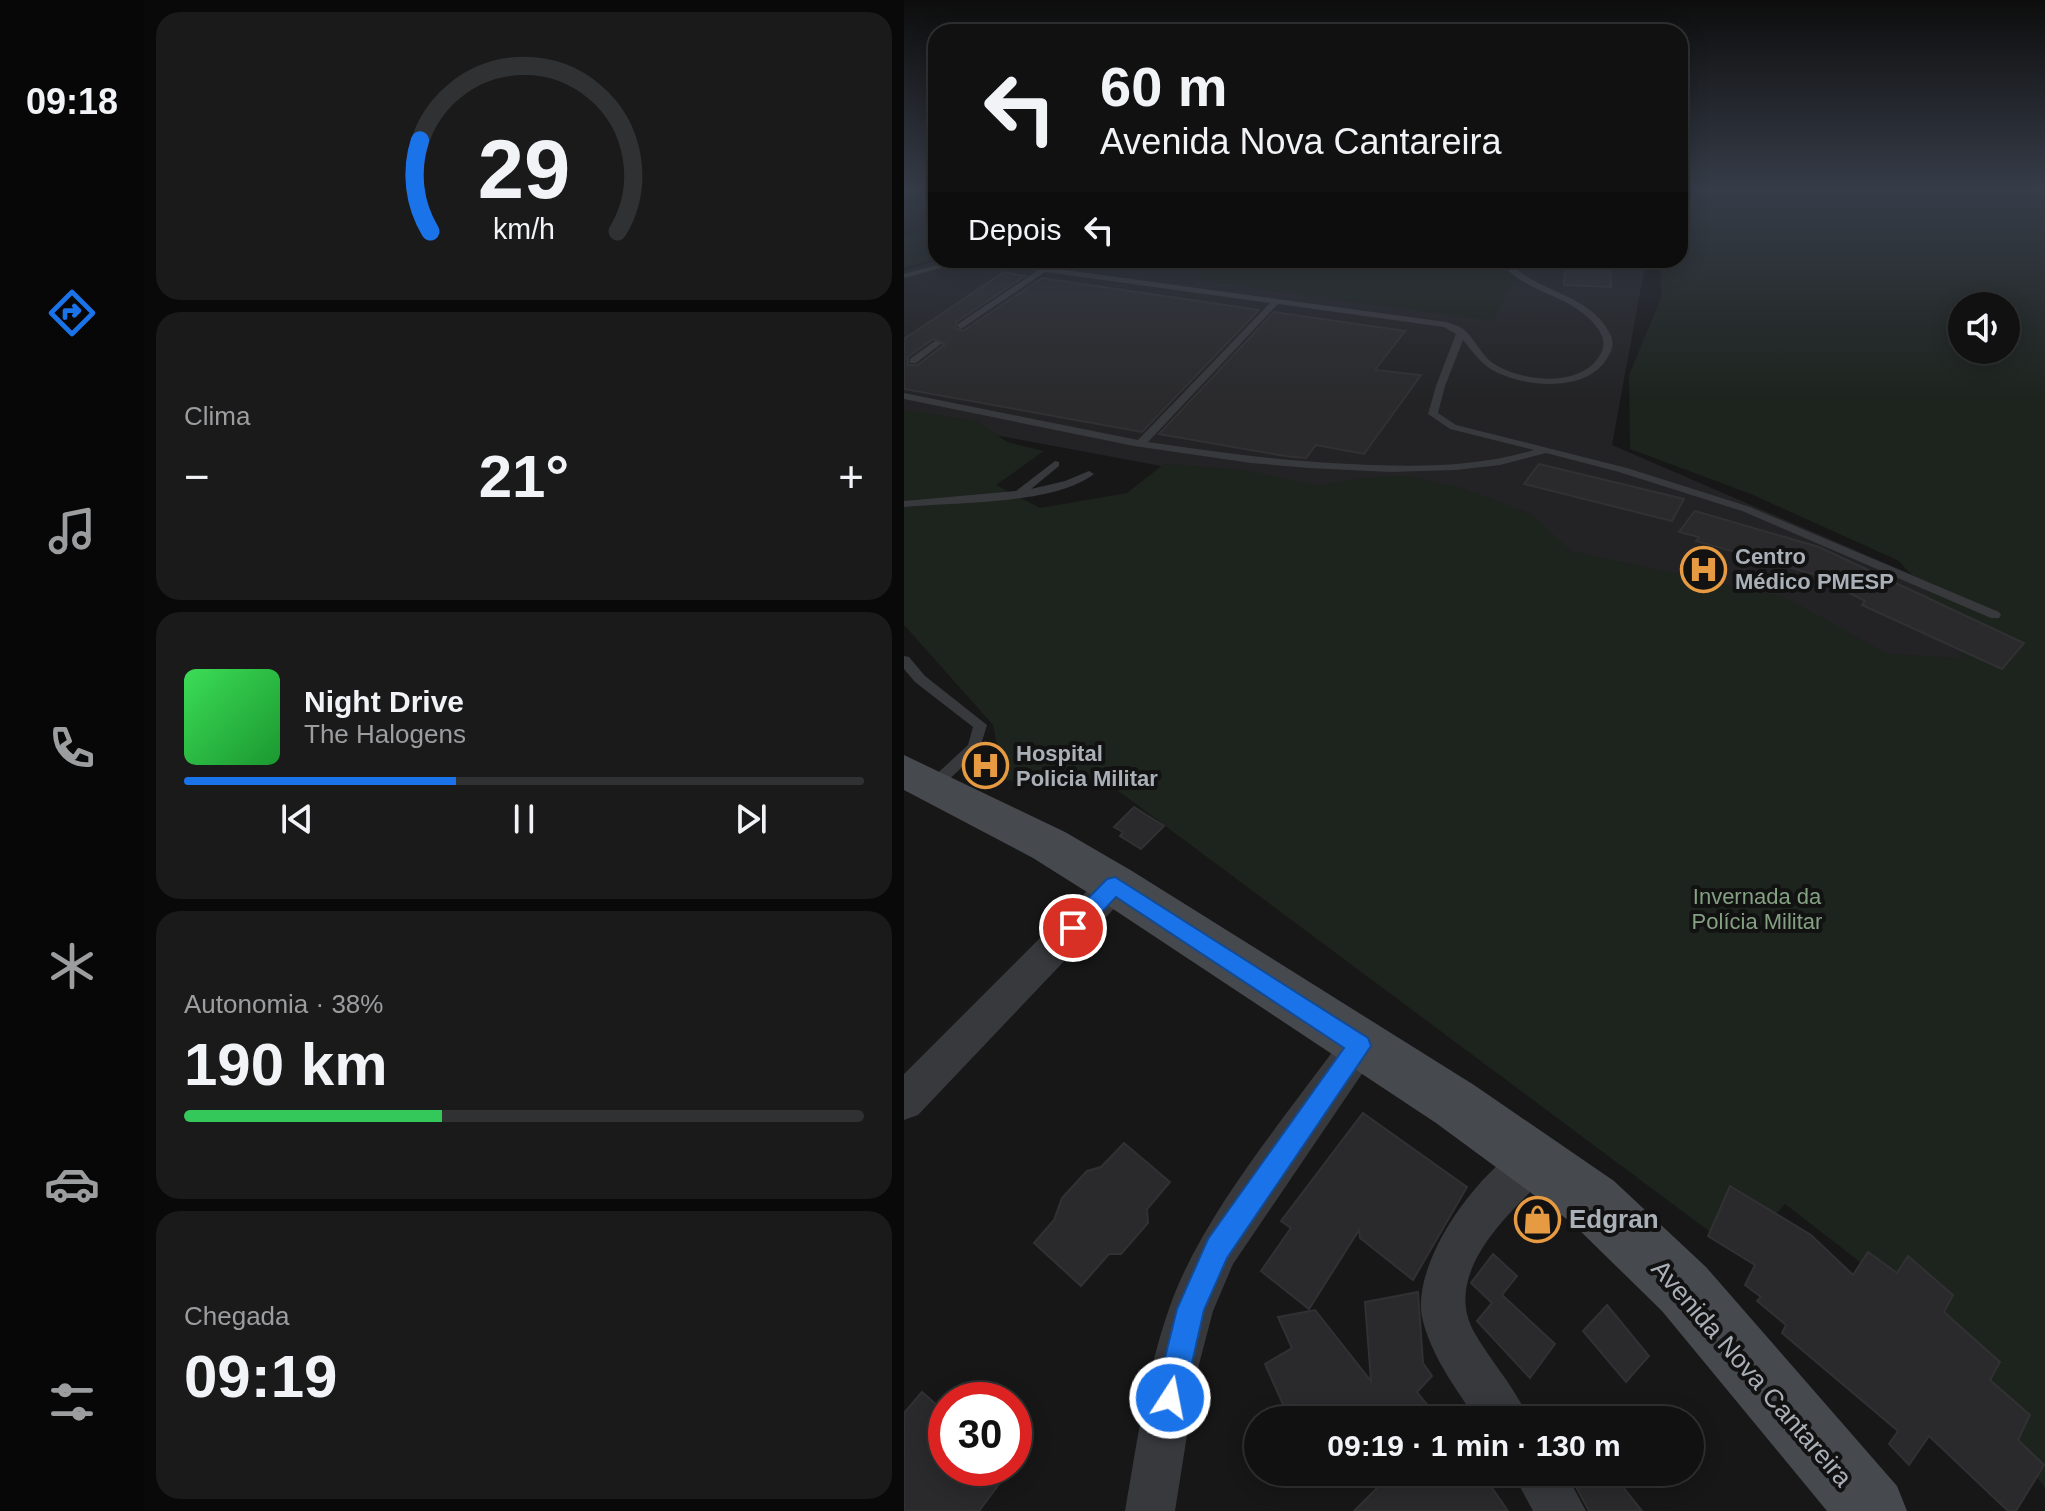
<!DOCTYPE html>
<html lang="pt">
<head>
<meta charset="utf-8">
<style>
	:root { --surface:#111112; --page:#1a1a1b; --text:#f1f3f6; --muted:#9c9d9f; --line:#303132; --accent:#1a73e8 }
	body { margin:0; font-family:Arial,sans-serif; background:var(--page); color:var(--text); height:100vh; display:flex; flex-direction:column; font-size:30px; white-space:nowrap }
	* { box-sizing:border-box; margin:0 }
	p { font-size:26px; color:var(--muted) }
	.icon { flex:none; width:44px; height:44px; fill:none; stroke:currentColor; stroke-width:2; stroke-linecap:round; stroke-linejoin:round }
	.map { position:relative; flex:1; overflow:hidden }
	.details { display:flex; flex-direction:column; gap:12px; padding:12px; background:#09090a; width:760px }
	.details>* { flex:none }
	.banner { position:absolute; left:24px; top:24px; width:760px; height:244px; border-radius:24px; box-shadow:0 4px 20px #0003,0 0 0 2px var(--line); background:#111112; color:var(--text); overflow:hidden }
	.controls { position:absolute; left:1044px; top:292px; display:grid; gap:16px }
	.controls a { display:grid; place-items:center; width:72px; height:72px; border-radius:50%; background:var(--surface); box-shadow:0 4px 20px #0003,0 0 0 2px var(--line); font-size:40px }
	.speed { position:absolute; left:24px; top:1382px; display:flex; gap:16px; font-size:40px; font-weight:700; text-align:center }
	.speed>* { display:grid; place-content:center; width:104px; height:104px; border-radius:50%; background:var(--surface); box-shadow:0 4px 20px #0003,0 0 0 2px var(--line); line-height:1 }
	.speed .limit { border:12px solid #d22; background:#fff; color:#111 }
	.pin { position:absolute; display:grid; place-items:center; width:68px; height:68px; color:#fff; margin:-34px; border:4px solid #fff; border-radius:50%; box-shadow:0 2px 8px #0007 }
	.me { position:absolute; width:88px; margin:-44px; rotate:11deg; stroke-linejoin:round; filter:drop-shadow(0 0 6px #0008) }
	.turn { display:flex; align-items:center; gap:28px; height:168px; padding:0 40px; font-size:36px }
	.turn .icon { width:104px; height:104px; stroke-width:2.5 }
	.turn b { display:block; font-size:56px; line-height:68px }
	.then { display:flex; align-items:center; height:76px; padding:0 40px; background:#0003; gap:16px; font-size:30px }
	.big { font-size:60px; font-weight:600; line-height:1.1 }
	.details .tile { flex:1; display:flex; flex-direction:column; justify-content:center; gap:12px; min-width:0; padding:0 28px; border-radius:24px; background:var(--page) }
	.details .dial { align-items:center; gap:0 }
	.dial svg { height:208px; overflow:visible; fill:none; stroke:var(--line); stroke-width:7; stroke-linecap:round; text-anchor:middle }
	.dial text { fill:var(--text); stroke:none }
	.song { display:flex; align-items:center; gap:24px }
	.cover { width:96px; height:96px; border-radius:12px; background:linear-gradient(135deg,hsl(130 70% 55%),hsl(130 70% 35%)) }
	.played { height:8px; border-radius:4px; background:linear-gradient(90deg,var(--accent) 40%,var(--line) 40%) }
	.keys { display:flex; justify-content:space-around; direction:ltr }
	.heat { display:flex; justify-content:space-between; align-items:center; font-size:44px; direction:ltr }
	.charge { height:12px; border-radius:6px; background:linear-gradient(90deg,#34c759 38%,var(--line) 0) }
	.trip { position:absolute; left:340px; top:1406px; width:460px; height:80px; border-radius:40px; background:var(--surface); box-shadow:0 4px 20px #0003,0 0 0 2px var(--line); font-weight:600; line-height:80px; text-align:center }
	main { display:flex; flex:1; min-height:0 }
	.tabs { display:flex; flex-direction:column; width:144px; justify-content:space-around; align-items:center; background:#070707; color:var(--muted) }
	.tabs .icon { width:56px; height:56px }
	.tabs .on { color:var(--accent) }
	.tabs b { font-size:36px; color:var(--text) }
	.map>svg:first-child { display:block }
	.built { fill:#232325 }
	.green { fill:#1d231d; fill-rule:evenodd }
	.building { fill:#2a2a2c; stroke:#313134; stroke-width:2; fill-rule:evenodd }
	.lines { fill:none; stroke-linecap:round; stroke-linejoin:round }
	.service { fill:#38393d; fill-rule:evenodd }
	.minor { fill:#38393d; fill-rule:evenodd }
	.secondary { fill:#46494d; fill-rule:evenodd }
	.route { fill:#1a73e8; stroke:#114b97; stroke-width:2 }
	.labels { text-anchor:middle; stroke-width:8; stroke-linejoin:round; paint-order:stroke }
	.poi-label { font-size:22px; font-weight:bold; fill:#aab0b7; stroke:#121213; text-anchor:start }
	.park-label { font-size:22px; fill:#84a182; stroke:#121213 }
	.near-poi-label { font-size:26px; font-weight:bold; fill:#aab0b7; stroke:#121213; text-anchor:start }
	.near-street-label { font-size:26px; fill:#aab0b7; stroke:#121213 }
</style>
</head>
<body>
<main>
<nav class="tabs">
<b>09:18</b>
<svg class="icon on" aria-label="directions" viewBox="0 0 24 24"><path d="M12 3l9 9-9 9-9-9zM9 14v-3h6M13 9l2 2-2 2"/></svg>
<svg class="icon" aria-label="music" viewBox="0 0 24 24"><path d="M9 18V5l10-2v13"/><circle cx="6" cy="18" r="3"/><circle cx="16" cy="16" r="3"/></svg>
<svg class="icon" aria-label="phone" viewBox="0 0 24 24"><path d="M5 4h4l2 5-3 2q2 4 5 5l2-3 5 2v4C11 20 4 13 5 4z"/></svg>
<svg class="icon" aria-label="climate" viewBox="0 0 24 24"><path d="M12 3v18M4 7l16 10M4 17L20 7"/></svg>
<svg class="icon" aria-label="car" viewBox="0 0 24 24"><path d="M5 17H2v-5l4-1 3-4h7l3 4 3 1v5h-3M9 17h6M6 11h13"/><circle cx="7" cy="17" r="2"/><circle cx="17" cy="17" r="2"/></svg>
<svg class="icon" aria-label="filters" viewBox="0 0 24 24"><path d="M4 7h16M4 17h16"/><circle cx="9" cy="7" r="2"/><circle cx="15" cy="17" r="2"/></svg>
</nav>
<section class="details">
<div class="tile dial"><svg viewBox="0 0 100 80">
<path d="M14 69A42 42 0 1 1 86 69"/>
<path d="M14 69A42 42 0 0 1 10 34" stroke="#1a73e8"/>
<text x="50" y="56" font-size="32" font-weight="700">29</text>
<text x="50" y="72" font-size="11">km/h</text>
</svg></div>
<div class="tile"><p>Clima</p>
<div class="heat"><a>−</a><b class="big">21°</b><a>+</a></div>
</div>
<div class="tile">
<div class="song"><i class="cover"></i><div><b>Night Drive</b><p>The Halogens</p></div></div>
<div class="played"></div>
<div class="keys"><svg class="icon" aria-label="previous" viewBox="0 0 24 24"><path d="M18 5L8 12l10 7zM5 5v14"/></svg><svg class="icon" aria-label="pause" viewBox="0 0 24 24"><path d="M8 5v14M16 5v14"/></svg><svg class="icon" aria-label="next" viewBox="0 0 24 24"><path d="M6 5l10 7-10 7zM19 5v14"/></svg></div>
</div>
<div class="tile"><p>Autonomia · 38%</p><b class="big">190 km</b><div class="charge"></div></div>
<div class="tile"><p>Chegada</p><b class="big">09:19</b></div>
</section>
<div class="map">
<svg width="1141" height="1511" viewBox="0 0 1141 1511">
	<rect width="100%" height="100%" fill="#171718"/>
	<path class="built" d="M33,260h709l-34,185 433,187 -79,151 -590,-277 -472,-88v-147z"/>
	<g class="green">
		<path d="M0,190h32v18l-32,12z"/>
		<path d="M776,190h365v1298l-154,-202 -106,-82 -44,51 -628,-468 -109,-7 -11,-55 -89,-100v-215l73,11 30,21 37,9 -48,34 44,23 87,-15 37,-29 81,6 73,16 42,-8 45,-2 57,12 69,26 40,37 213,46 104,57 73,4v-27l-62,-70 -148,-67 -121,-45 -1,-74 32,-77v-38h19zM1058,306h44v44h-44z"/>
		<path d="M32,225v34l-32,9v-32z"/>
		<path d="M284,260h335l-30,61 -290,-40z"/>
	</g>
	<g class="building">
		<path d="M662,260h44l1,27 -47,-2z"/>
		<path d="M100,272l21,4 -69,46 -1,6 8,3 79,-53 217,32 -117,122 -238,-43v-50zM29,339l12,5 -27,21h-10v-8z"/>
		<path d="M370,312l131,19 -30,39 46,5 -57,79 -48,-9 -10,13 -21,-2 -126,-22z"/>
		<path d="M635,464l145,35 -12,22 -148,-37z"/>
		<path d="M791,511l124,36 205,96 -22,26 -140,-64 3,-4 -17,-9 7,-6 -159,-45 3,-4 -20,-5z"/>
		<path d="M230,807l30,19 -23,23 -21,-13 3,-4 -9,-5z"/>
		<path d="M459,1113l104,74 -54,93 -53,-42 -1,-8 -50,79 -48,-38 30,-43 -10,-7z"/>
		<path d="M220,1143l46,39 -23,27 1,14 -27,31h-12l-28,32 -47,-43 20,-23 8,-22 25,-27 14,-4z"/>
		<path d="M826,1186l81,49 42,40 15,-23 29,21 11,-17 45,39 -9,17 56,50 -10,18 40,35 -12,25 26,25 -28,46h-8l-79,-75 -20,29 -20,-21 9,-13 -116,-98 4,-8 -29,-24 4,-4 -16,-12 10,-20 -47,-29z"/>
		<path d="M589,1254l24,22 -15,19 53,49 -25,34 -53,-57 15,-18 -21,-20z"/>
		<path d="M514,1292l5,71 9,13 -15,16 12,15 -19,13h-120l-25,-56 27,-16 -14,-31 37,-7 56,71 -6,-79z"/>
		<path d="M703,1305l42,51 -23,26 -43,-51z"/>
		<path d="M18,1392l24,21v55h65l-32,43h-75v-98z"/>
		<path d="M489,1472h88l27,39h-154z"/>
		<path d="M664,1472h43l31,39h-53z"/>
	</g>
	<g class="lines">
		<g class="service">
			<path d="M89,260l453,62c5,2 14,4 17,7 9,6 17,23 27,32 26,20 87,28 108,-3 9,-12 6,-22 -3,-33 -24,-30 -67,-31 -92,-60l7,-2c28,30 78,30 99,69 6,10 4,18 -3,28 -21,32 -77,27 -108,13 -16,-7 -24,-20 -35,-33l-18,46 -7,27 18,12 171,43 123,39 249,105 2,3 -2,3h-8l-249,-107 -123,-39 -73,-19 -46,12 -44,5 -66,2 -81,-4 -58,-5 -117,-17 -230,-47v-6l234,47 132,-137 -225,-31 -84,57 -4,-3 1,-2 79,-53 -46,-7 -39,1 -48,13v-4l48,-13zM374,304l166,23 12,7 -20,52 -8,28 22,15 84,21c-60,18 -122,17 -184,14 -68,-3 -135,-12 -202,-22z"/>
			<path d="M31,341l7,2 -26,20h-6v-4z"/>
			<path d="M151,461l4,1v4l-28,23 34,-8 24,-10 5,3c-40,31 -139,28 -190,33v-6l112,-10z"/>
			<path d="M0,656l5,1 16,19 62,49 -8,26 -41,39h-10l-2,-4 2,-4 40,-37 5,-18 -58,-45 -11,-13z"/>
		</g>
		<g class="minor">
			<path d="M211,871l12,4 5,10 -5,10 -209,220 -14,5v-46l199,-199z"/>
			<path d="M455,1028l13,5 6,13 -6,13 -139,205 -20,47 -16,61 -22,139h-50c12,-67 21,-137 44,-202 32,-94 118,-193 177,-276z"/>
			<path d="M632,1139l14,6 6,14 -6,14c-39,38 -109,99 -76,159 17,30 42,56 55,88h-52c-21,-31 -47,-66 -55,-103 -11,-58 63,-157 114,-178z"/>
			<path d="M608,1472h53l21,39h-53z"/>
		</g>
		<path class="secondary" d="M0,755l161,77 67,39 342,214 140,96 92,86 191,219 10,25h-80l-165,-200 -90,-88 -136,-100 -338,-224 -65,-41 -129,-68z"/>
	</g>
	<linearGradient id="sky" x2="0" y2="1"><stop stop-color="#0d0d0d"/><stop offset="0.47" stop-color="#363c48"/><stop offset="1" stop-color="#363c48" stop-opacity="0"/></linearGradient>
	<rect width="1141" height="402" fill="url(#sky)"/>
	<path class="route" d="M211,877l253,161 3,8 -144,212 -23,52 -20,88 -4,10 -10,4 -10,-4 -5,-10 22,-89 31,-70 136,-191 -228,-151 -36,38h-15l-3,-7 3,-6 42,-43z"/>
	<defs>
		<symbol id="hospital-ring" viewBox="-11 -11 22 22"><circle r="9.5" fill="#121213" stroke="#e69a41" stroke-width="1.5"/><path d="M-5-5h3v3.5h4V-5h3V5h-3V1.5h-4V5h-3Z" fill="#e69a41"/></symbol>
		<symbol id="shop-ring" viewBox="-11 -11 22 22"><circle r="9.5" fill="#121213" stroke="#e69a41" stroke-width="1.5"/><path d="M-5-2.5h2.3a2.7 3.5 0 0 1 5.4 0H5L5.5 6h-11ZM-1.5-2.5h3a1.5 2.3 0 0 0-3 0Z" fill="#e69a41"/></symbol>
	</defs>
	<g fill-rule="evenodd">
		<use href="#hospital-ring" x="774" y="544" width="51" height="51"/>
		<use href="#hospital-ring" x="56" y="740" width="51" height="51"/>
		<use href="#shop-ring" x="608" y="1194" width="51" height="51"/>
	</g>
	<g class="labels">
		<g class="poi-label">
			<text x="831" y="564">Centro<tspan x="831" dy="25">Médico PMESP</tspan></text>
			<text x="112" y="761">Hospital<tspan x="112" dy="25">Policia Militar</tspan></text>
		</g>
		<g class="park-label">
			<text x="853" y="904">Invernada da<tspan x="853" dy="25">Polícia Militar</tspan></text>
		</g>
		<g class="near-poi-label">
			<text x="665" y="1228">Edgran</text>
		</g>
		<g class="near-street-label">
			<text transform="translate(848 1373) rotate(49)" y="9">Avenida Nova Cantareira</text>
		</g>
	</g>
</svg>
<div class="controls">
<a><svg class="icon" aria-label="sound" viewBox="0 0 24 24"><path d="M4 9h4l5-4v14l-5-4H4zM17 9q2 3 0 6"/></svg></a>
</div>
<div class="speed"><div class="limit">30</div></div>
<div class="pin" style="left:169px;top:928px;background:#d93025"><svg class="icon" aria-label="arrive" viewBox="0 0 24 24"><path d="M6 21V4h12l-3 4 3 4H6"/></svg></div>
<svg class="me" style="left:266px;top:1398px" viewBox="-20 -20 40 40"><circle r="17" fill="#1a73e8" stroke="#fff" stroke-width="3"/><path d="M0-11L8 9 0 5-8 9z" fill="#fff"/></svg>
<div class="trip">09:19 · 1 min · 130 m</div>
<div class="banner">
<div class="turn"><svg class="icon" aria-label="left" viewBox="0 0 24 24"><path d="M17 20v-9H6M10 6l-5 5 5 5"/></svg><div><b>60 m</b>Avenida Nova Cantareira</div></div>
<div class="then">Depois<svg class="icon" aria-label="left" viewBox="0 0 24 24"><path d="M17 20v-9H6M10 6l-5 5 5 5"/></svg></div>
</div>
</div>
</main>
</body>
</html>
